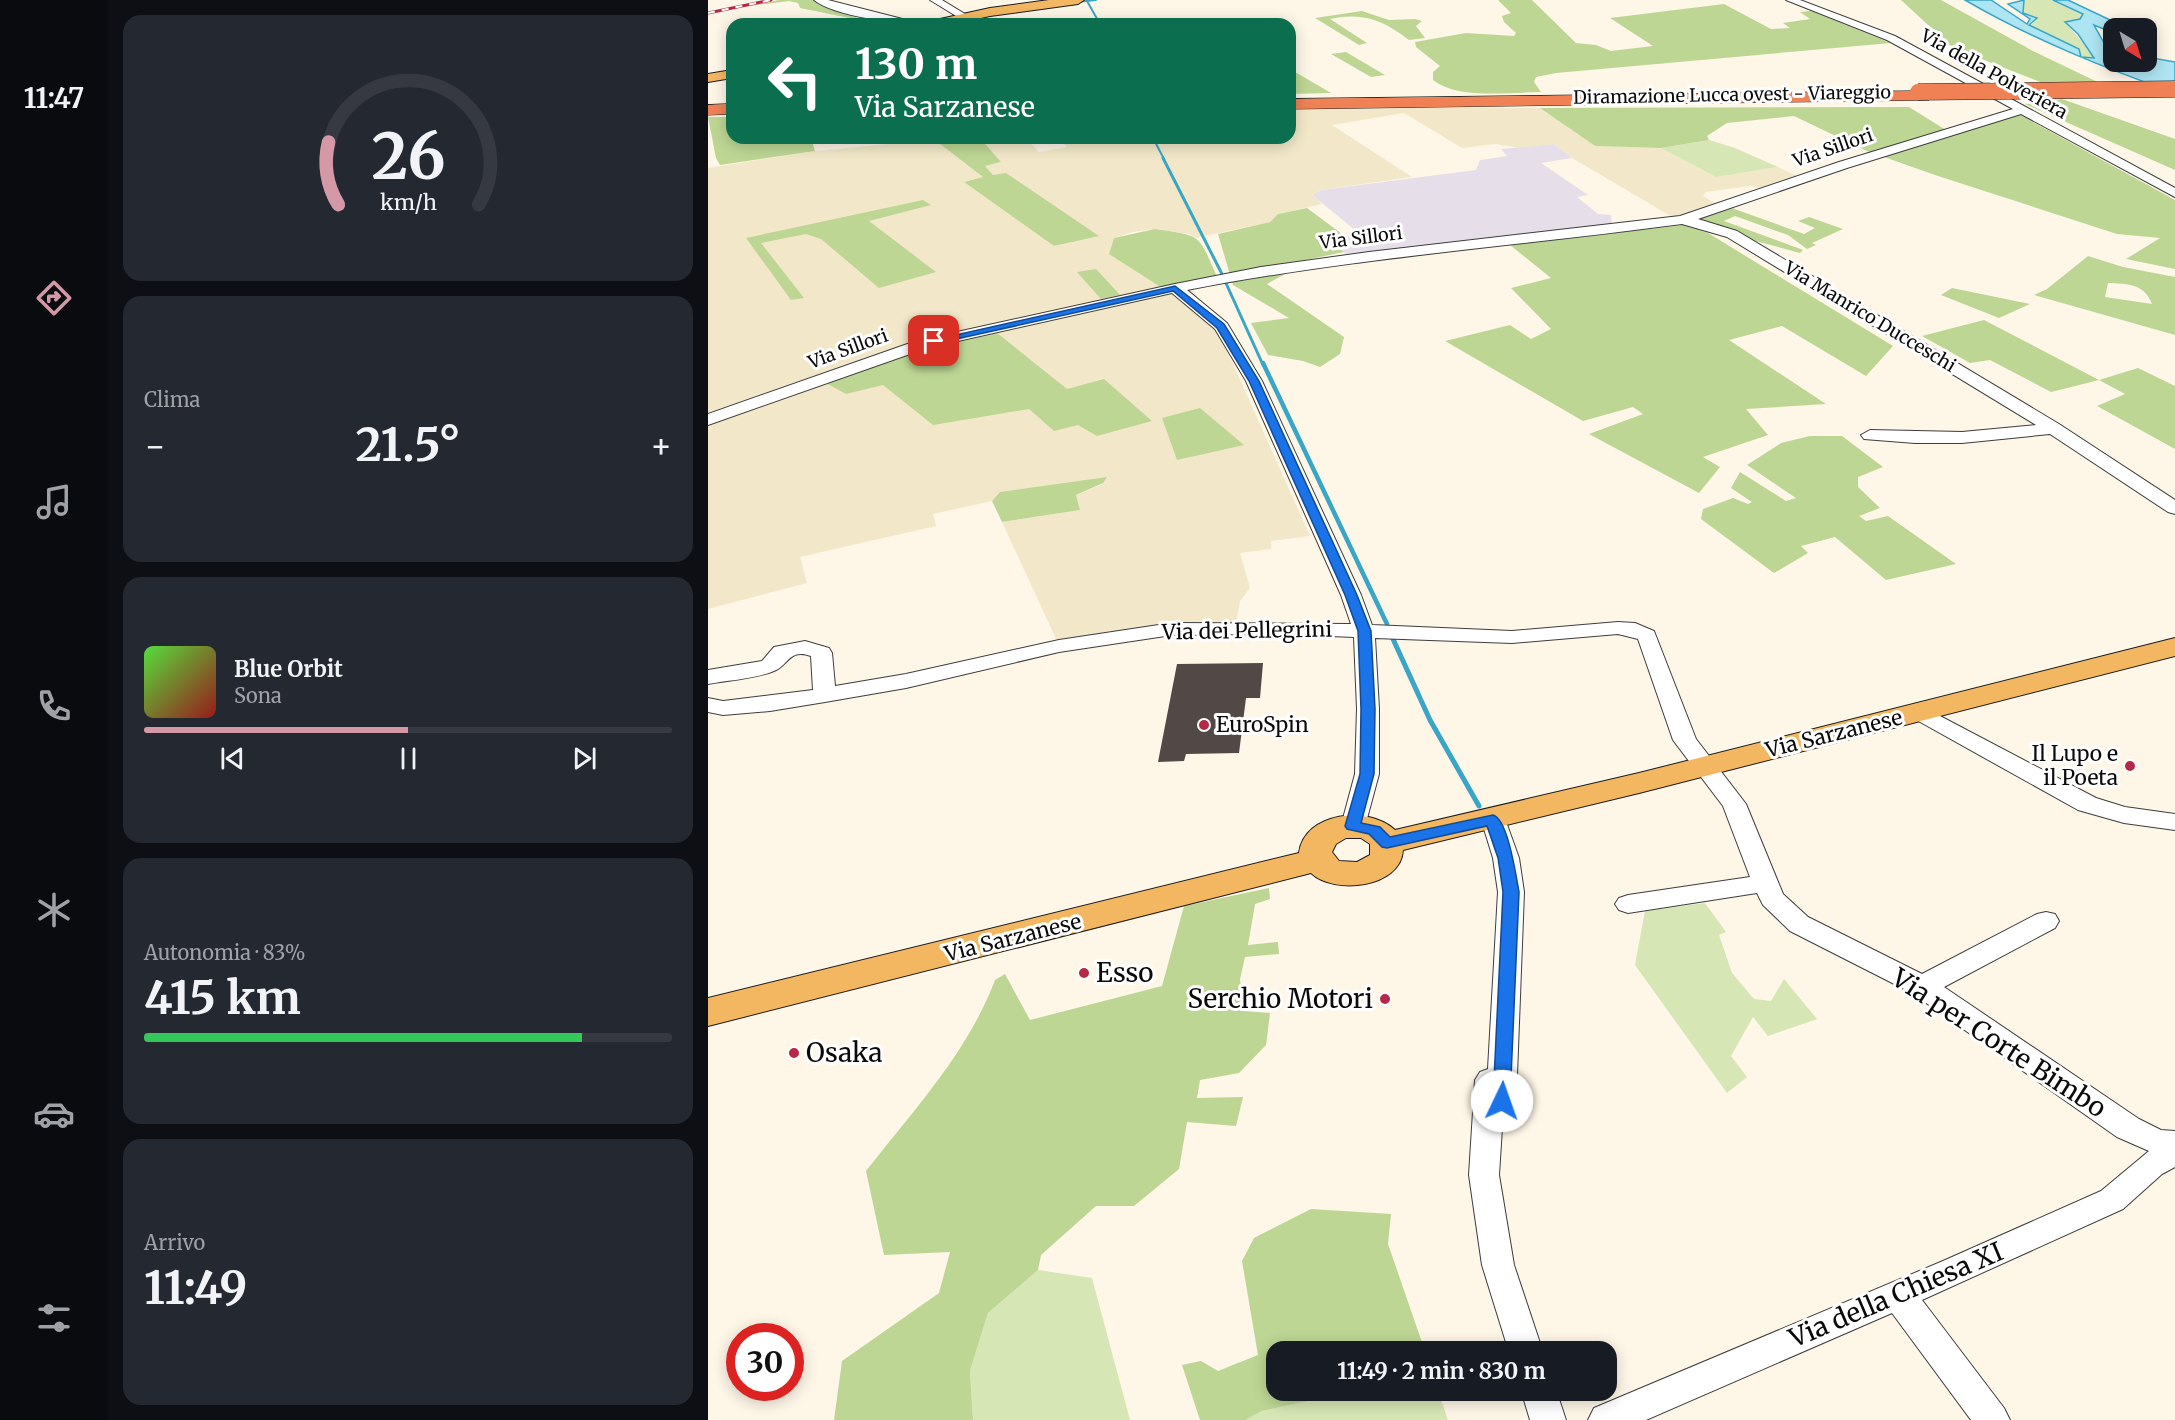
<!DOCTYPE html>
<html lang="it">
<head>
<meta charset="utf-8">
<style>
	:root { --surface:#171b24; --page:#242831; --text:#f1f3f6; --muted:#9ea1a6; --line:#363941; --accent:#d598a7 }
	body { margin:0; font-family:Merriweather,serif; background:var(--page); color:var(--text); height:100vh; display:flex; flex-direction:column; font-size:22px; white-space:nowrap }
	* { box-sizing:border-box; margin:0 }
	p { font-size:20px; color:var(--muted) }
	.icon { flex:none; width:33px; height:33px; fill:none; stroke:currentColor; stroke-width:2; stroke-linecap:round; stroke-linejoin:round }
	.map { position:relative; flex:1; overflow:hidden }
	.details { display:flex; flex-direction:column; gap:15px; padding:15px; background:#0d0f14; width:600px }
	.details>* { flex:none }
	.hud { position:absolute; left:18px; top:18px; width:570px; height:126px; border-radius:18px; box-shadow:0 3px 15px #0003; background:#0b6e4f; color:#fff; overflow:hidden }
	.needle { width:39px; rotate:142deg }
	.tools { position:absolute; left:1395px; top:18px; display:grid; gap:12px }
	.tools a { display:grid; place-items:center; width:54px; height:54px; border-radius:12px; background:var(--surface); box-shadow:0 3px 15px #0003; font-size:30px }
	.speed { position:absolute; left:18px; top:1323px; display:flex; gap:12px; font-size:30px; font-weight:700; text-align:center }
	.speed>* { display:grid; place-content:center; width:78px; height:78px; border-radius:50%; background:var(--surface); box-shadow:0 3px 15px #0003; line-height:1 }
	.speed .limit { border:9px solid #d22; background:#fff; color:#111 }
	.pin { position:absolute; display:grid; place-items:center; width:51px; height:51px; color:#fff; margin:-26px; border-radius:12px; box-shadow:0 3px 9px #0006 }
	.me { position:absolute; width:66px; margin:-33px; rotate:3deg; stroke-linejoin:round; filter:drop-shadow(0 0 4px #0008) }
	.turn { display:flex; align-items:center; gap:21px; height:126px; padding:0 30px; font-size:27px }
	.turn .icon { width:78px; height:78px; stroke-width:2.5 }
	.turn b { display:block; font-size:42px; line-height:51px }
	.big { font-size:45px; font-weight:700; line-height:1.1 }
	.details .tile { flex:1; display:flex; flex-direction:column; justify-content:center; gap:9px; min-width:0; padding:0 21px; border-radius:18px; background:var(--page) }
	.details .dial { align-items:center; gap:0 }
	.dial svg { height:156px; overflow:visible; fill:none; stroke:var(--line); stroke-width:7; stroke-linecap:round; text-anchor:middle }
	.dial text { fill:var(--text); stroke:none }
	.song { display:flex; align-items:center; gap:18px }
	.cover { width:72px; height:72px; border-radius:9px; background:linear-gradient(135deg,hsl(110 70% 55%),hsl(0 70% 35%)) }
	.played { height:6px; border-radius:3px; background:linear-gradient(90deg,var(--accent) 50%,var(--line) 50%) }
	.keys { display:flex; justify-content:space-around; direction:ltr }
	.heat { display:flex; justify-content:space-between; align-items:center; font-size:33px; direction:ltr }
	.charge { height:9px; border-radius:4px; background:linear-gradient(90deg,#34c759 83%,var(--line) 0) }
	.trip { position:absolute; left:558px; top:1341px; width:351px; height:60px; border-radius:18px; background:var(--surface); box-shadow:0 3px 15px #0003; font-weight:700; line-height:60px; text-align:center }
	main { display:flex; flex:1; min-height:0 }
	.tab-bar { display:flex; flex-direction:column; width:108px; justify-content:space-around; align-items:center; background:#090b0e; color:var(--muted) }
	.tab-bar .icon { width:42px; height:42px }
	.tab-bar .current { color:var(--accent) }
	.tab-bar b { font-size:27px; color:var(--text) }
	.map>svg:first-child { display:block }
	.industrial { fill:#e6dee9 }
	.farmland { fill:#f2e8c9 }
	.green { fill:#d6e6b4 }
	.forest { fill:#bdd694; fill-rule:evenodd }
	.water { fill:#aee5f3; stroke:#39a6c7; stroke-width:1.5 }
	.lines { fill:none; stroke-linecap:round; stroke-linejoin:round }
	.stream-far3 { stroke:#39a6c7; stroke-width:2 }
	.stream-far2 { stroke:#39a6c7; stroke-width:3 }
	.stream-far1 { stroke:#39a6c7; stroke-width:4.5 }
	.stream { stroke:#39a6c7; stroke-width:5 }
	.building { fill:#524947 }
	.minor-casing { stroke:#3d3d3d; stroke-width:2 }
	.major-casing { stroke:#1b1b1b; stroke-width:2 }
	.highway-casing { stroke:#1b1b1b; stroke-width:1 }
	.minor { fill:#fff; fill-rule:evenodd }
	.major { fill:#f3b762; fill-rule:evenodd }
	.highway { fill:#ef8155; fill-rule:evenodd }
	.rail-casing { stroke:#b32947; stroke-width:3 }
	.rail { stroke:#fff; stroke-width:2; stroke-dasharray:7; stroke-linecap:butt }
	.highway-bridge-casing { stroke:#1b1b1b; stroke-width:17; stroke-linecap:butt }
	.highway-bridge { stroke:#ef8155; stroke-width:16 }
	.route { fill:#1a73e8; stroke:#114b97; stroke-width:1.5 }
	.poi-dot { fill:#b32947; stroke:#fff; stroke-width:2 }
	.labels { text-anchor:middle; stroke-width:6; stroke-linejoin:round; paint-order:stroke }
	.far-street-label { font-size:18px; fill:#0a0a0a; stroke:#fff }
	.street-label { font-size:21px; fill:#0a0a0a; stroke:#fff }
	.poi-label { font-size:21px; fill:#0a0a0a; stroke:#fff; text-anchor:start }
	.near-poi-label { font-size:26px; fill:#0a0a0a; stroke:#fff; text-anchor:start }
	.near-street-label { font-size:26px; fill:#0a0a0a; stroke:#fff }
</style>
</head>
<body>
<main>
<nav class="tab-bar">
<b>11:47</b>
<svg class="icon current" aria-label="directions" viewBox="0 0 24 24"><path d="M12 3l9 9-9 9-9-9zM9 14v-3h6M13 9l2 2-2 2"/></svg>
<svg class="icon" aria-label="music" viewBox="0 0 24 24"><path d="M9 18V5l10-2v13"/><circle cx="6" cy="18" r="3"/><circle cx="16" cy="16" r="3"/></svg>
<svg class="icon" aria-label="phone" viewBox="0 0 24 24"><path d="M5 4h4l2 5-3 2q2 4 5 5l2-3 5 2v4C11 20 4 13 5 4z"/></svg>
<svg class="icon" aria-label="climate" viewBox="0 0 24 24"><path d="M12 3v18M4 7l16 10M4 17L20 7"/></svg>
<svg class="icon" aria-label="car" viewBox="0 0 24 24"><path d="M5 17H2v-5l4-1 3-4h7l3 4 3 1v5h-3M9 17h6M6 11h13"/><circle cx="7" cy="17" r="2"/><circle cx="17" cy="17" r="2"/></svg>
<svg class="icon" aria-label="filters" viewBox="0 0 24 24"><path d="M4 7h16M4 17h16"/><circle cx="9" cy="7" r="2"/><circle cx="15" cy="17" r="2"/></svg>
</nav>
<section class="details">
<div class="tile dial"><svg viewBox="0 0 100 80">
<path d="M14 69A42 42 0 1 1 86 69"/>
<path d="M14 69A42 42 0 0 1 9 37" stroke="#d598a7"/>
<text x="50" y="56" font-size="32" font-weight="700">26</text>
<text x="50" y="72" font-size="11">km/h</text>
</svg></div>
<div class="tile"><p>Clima</p>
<div class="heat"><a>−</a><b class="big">21.5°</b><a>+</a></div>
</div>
<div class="tile">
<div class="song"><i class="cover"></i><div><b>Blue Orbit</b><p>Sona</p></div></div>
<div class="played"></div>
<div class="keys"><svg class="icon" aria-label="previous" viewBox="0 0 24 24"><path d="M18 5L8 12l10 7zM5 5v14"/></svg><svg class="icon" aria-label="pause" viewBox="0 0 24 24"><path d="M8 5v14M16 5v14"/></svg><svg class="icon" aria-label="next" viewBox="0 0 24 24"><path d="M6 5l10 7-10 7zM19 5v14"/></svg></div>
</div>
<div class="tile"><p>Autonomia · 83%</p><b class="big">415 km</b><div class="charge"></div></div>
<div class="tile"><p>Arrivo</p><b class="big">11:49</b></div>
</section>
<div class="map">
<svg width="1467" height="1420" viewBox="0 0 1467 1420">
	<rect width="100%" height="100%" fill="#fef6e7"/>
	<path class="industrial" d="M846,144l18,14 -31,5 47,32 -11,2 21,17 13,1 1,12 -263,29 -24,-16 35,-6 -48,-39 9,-5 155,-20 4,-10 27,-4 -6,-7z"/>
	<path class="farmland" d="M582,106l250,2 55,38 66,2 55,29 62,-10 19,9 -34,13 -13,-3 -44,6 -3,4 15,9 -44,13 -102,-60 -18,-14 -36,4 -22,-4 -34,4 -58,-35 -72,12 80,52 -92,13 -8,5 10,9 -44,10 -8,8 -74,16 -7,-4 -34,-5 -22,3 -19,6 -5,15 53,35 27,-6 40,73 81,181 -39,5v8l-31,4 10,35 -10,13 -4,23 -179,17 -55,-119 78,-12 -4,-15 27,-11 -103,8 -8,9 -59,13 3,12 -136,31 7,26 -99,26v-441l107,-17 106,-10 19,3 43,33 -19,5 90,64 44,-11 -105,-60 -9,-9 17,-4 -21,-24h46l13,14 28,-5 -8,-9h231z"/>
	<g class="green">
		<path d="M1316,0h29l31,14 -4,5 -15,3 31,36 -16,-1 -1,-8 -50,-24 5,-2 -11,-10z"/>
		<path d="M1001,140l26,8 43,19 -62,10 -55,-29z"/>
		<path d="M997,903l21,29 -7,3 13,38 22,26 17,2 13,-22 33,40 -49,17 -15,-19 -22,39 16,21 -20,16 -92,-128 10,-54z"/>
		<path d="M330,1270l54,8 38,142h-157l-3,-49 18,-58z"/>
		<path d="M645,1390l85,1 10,29h-203l17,-9z"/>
	</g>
	<g class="forest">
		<path d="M71,0h34l52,17 -15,1 -50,-10 -2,-5 -9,-2 -40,5z"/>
		<path d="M790,0h34l44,43 20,2 15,6 42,-5 -43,-28 114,-14 47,25 19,-1 -7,-5 27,-4 -10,-7 11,-1 80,32 -335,30 -20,4 -2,5 7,10c-31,0 -83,8 -108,-12v-8l7,-6 -24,-19 -1,-5 51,-9 48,3 2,-3 -12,-11 -2,-6 9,-3z"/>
		<path d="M1193,0h40l94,52 73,35h-55l-100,-39z"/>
		<path d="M654,11l27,9 26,-1 7,2 -6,5 9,12 -16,2c-26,-20 -46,-28 -79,-21l37,24 -8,2 -44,-27z"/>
		<path d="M638,52l39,23 -14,2 -40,-23z"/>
		<path d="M582,69l41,24 -41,1z"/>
		<path d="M1354,99l113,40v31l-150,-66z"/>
		<path d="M1201,107l37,23 65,-20 164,90v69l-49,-10 34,-21 -43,-4 -182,-59 -68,-24 -73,-35 -67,7 -20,13 2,4 -48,8 -66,-2 -55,-38z"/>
		<path d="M0,117h24v21h79l4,13 -95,14 -4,-7z"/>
		<path d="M272,138l21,24 -16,4 8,9 13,-2 93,63 -45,10 -90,-64 19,-5 -43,-33z"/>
		<path d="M215,200l8,5 -62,16 67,51 -57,16 -58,-49 -15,-5 -45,9 43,55 -13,2 -45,-62z"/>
		<path d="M1021,207l75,27 11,-6 -17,-7 11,-4 34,12 -31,14 4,2 -9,4 -19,-14 -53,-19 -11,5 79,29 -3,3 -48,-13 -57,-21z"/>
		<path d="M599,208l39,29 -20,3 18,12 -63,13 4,9 -18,10 77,53 -4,17 -20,13 -17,-6 -35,-6 -17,-32 38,-5 -56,-33 -15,-51 52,-12 8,-8z"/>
		<path d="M976,225l24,8 185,113 -27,30 -84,-50 -53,14 97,64 -80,5 22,26 -65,22 17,10 -21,26 -110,-59 54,-20 -10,-7 -50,14 -138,-80 65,-16 21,14 20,-10 -40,-41 40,-10 -41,-33z"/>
		<path d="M447,229c47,7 43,4 62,48l-55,11 -53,-34 5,-16z"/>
		<path d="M1380,256l35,11 52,10v58l-141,-40 13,-6zM1400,283c19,1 36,0 44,21l-47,-7z"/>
		<path d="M388,269l24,26 -19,4 -24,-27z"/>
		<path d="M1244,288l78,16 -31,14 -58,-23z"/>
		<path d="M1276,320l115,60 39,-12 37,18v63l-78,-43 28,-12 -26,-14 -48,12 -61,-32 -20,3 -48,-27z"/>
		<path d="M289,333l70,56 37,-10 48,42 -55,15 -19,-11 -24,6 -25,-22 -96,16 -50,-40 -37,9 -22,-12 58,-22z"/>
		<path d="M492,408l44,37 -67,15 -15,-42z"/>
		<path d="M1102,436h32l41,31 -25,10v10l22,21 -21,8 7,5 22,-5 68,48 -70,16 -51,-43 -34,9 7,7 -34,20 -73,-54 2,-10 30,-11 15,6 4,-2 -21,-14 9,-16 46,29 10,-3 -49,-33 34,-22z"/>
		<path d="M399,477l-4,6 -27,12 4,15 -78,12 -10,-21 8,-9z"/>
		<path d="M561,888l1,11 -15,5 -7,41 30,-3 1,12 -34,3 -5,22 3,32 27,2 -4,32 -27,28 -39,7 -3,18 46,-1 -7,29 -49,-4 -8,47 -45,37h-38l-55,49 -3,15 -50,43 -18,58 3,49h-139l8,-59 97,-68 11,-41 -66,3 -18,-84c47,-60 102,-119 129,-191l10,-6 25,46 132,-34 22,-80z"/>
		<path d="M603,1209l80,5 -3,30 37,107 -149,1v38l77,1 -91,20 -17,9h-45l-18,-55 19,-4 17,10 40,-16 -16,-94 12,-23z"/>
	</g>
	<path class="water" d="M1257,0h26l36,24 3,-5 -22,-15 16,-4 -1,13 14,5 -8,7 50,24 2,8 13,1 -16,-24 -13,-12 15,-3 3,-5 -30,-14h15l59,28h-13l-1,5 -19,-8 10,18 9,9 1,10h32l1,-5 28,5v31c-73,-26 -143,-54 -210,-93z"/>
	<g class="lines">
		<g class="stream-far3">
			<path d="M379,1l13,23"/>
			<path d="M368,2l20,-2"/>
			<path d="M445,138l11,21"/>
		</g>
		<g class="stream-far2">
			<path d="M455,158l60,118"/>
			<path d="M517,281l38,84"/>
		</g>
		<path class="stream-far1" d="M555,363l124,261"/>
		<path class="stream" d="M685,639l37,81 49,86"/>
	</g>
	<path class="building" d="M555,663l-3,35h-14l-7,55 -53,1 -2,7 -26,1 19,-98z"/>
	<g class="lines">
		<defs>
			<g id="minor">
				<path d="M106,0h14l94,24c-26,0 -88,-8 -108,-24z"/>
				<path d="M222,0h12l28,17 -9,2z"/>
				<path d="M1078,0h14l95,36 280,152v9l-154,-83 -174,54 -149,51 39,12 322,193 116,76v14l-7,-2 -118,-78 -88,9h-47l-51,-4 -3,-4 9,-5 92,2 74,-7 -309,-188 -45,-13c-165,22 -331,34 -495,66l40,33 35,58 99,214 11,30 140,6 106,-9 17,1 19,8 42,108 50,65 37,90 25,23 114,57 115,-60 9,-2 9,2 4,7 -4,7 -111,59 195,132 22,11 14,1v36l-13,7 -39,35 -201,91 82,108 6,12h-39l-79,-107 -246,107h-58l6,-12 349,-147 158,-70 48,-40 -32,-14 -205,-144 -122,-62 -27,-26 -6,-12 -129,20 -9,-3 -4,-6 4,-6 9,-3 122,-18 -27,-71 -50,-66 -35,-101 -20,-5 -106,9 -137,-5 4,71v65l-14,52 -3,6 -9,2 -9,-2 -3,-6 14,-52 2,-65 -3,-72 -72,-3 -110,1 -113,17 -153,36 -81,14 -55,9 -47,4 -15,-3v-14l15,3 90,-11 -2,-34c-22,-8 -22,9 -37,15 -19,8 -45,9 -66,13v-14l54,-9 12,-14 31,-6 24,7 3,5 3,33 71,-12 153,-34 113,-17 179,1 -10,-29 -95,-214 -31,-52 -43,-36 -245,55 -219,77v-11l208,-73 259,-57 86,-17 108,-15 311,-36 159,-54 174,-53 -126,-69z"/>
				<path d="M1213,706l175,92 29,9 50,7v16l-51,-7 -46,-13 -165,-92 -3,-5 3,-5z"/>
				<path d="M785,811l9,2 3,6 14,39 5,34 -8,209 -5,8 -8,3 -4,63 15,90 29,87h-34l-27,-87 -13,-90 6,-95 5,-8 8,-3 10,-177 -5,-34 -12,-39 3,-6z"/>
				<path d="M813,1390h35l10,30h-36z"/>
			</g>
			<g id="major">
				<path d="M341,0h35l-6,4 -88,12 -36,8h-25l2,-3 59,-13z"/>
				<path d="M24,70v8l-24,4v-8z"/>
				<path d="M1467,638v18l-536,137 -236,57c-2,38 -69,45 -92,23l-603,153v-28l591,-145c5,-41 70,-48 96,-23l244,-57zM638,838h15l9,6v11l-13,7 -18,-1 -7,-9 4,-8z"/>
			</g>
			<g id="highway">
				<path d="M1215,91l8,5 -2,4 -639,9v-10z"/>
				<path d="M24,104v10l-24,1v-10z"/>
			</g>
		</defs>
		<use href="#minor" class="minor-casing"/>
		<use href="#major" class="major-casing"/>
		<use href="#highway" class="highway-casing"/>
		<use href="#minor" class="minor"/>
		<use href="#major" class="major"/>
		<use href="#highway" class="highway"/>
		<defs>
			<path id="rail" d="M0,13l63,-13"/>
		</defs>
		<use href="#rail" class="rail-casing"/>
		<use href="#rail" class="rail"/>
		<defs>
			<path id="highway-bridge" d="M1210,92l257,-3"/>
		</defs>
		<use href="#highway-bridge" class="highway-bridge-casing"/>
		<use href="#highway-bridge" class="highway-bridge"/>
	</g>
	<path class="route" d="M467,286l49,38 35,57 98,214 14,36 4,78 -1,65 -13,49 19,4 10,10 103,-22c15,4 23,61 26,77l-9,209 -2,5h-13l-2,-5 10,-209 -5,-34 -11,-32 -100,22 -5,-1 -13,-13 -22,-5 -2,-3 15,-52 1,-65 -3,-78 -13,-36 -96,-214 -32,-53 -44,-37 -239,53 -5,-3z"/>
	<g class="poi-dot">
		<circle cx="496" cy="725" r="6"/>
		<circle cx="1422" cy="766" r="6"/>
		<circle cx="376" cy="973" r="6"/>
		<circle cx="677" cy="999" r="6"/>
		<circle cx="86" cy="1053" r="6"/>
	</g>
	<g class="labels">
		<g class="far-street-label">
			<text transform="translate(1286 74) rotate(29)" y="6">Via della Polveriera</text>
			<text transform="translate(1024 95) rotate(-1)" y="6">Diramazione Lucca ovest - Viareggio</text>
			<text transform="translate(1125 148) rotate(-19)" y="6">Via Sillori</text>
			<text transform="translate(653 238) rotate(-7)" y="6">Via Sillori</text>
			<text transform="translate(1162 317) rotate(31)" y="6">Via Manrico Ducceschi</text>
			<text transform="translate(140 349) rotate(-20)" y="6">Via Sillori</text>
		</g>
		<g class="street-label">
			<text transform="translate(539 631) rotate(-1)" y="7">Via dei Pellegrini</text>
			<text transform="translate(1126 734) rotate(-14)" y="7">Via Sarzanese</text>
			<text transform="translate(305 938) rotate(-14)" y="7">Via Sarzanese</text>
		</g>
		<g class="poi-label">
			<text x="508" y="732">EuroSpin</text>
			<text x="1410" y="761" text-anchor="end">Il Lupo e<tspan x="1410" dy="24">il Poeta</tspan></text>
		</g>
		<g class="near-poi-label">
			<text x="388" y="982">Esso</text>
			<text x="665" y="1008" text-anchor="end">Serchio Motori</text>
			<text x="98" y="1062">Osaka</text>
		</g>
		<g class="near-street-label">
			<text transform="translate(1291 1043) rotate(33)" y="9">Via per Corte Bimbo</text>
			<text transform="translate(1188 1295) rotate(-23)" y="9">Via della Chiesa XI</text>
		</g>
	</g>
</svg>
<div class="tools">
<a><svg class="needle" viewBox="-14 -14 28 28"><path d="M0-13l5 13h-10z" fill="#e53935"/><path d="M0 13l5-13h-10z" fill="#9ea1a6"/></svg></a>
</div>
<div class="speed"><div class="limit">30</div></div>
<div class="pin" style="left:226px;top:341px;background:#d93025"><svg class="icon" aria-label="arrive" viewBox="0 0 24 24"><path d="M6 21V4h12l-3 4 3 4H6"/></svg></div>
<svg class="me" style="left:794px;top:1101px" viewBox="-20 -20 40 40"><circle r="19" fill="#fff"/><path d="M0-13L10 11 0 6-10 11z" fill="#1a73e8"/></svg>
<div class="trip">11:49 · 2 min · 830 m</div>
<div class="hud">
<div class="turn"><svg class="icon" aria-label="left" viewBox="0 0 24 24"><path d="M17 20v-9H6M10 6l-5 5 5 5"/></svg><div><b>130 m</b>Via Sarzanese</div></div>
</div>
</div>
</main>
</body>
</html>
